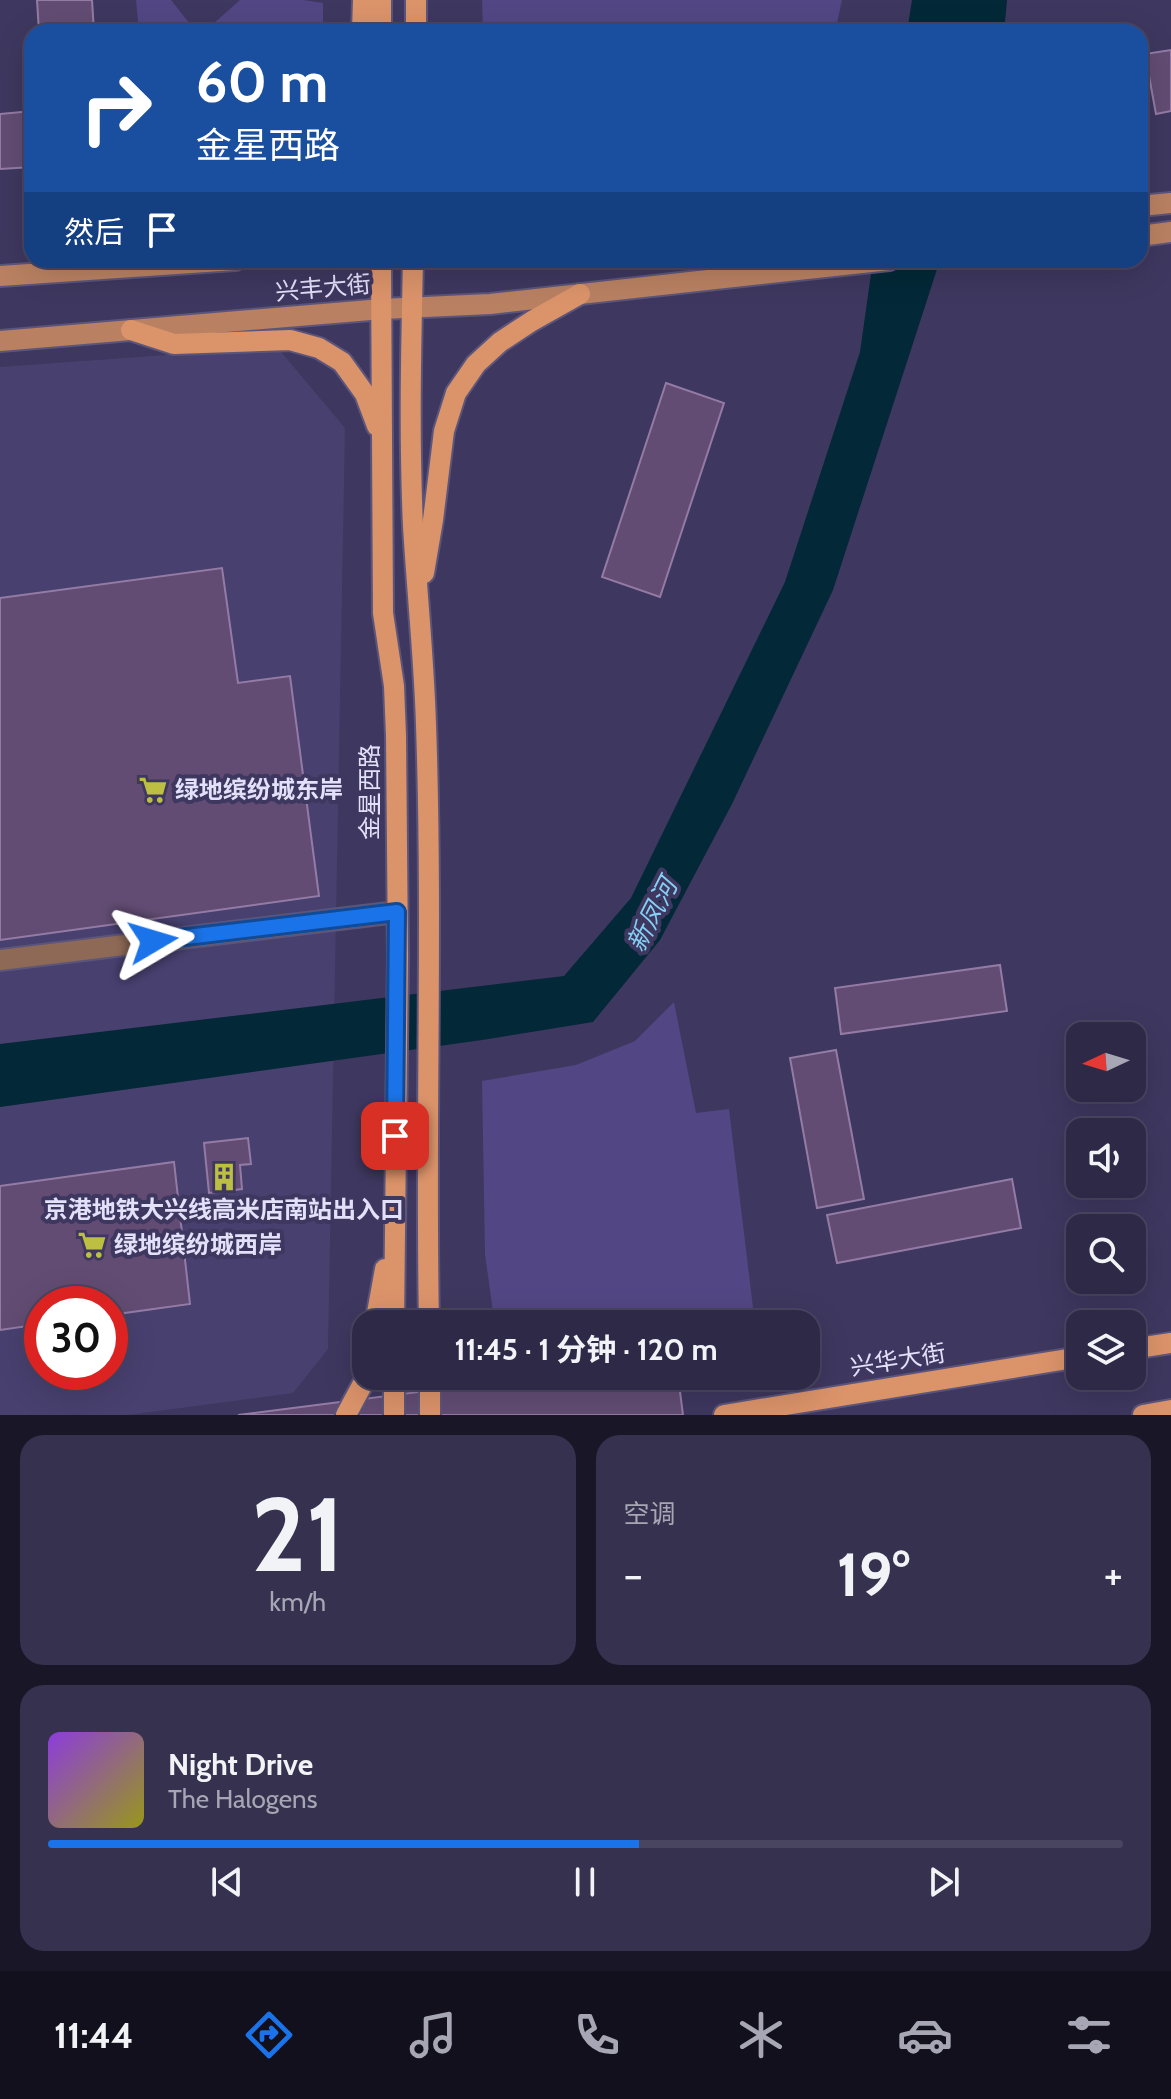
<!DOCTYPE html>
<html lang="zh">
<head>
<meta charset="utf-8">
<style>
	:root { --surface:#2e2947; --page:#36314e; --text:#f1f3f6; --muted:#a7a6b4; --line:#494560; --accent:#1a73e8 }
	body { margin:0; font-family:Cabin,"Noto Sans SC",sans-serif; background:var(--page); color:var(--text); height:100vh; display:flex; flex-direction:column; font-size:30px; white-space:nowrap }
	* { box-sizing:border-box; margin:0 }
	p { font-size:26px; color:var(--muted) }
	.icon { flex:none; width:44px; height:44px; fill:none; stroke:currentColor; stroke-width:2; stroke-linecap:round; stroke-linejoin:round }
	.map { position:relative; height:1415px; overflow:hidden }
	.drawer { display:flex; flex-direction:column; gap:20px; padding:20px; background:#191727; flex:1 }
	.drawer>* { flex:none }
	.banner { position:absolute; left:24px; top:24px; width:1124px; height:244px; border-radius:24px; box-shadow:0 8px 32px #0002,0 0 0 2px var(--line); background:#1a4fa0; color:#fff; overflow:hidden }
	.needle { width:52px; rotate:266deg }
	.controls { position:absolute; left:1066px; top:1022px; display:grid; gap:16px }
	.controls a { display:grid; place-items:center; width:80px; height:80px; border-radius:16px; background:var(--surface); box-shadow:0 8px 32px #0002,0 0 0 2px var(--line); font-size:40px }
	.speed { position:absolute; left:24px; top:1286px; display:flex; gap:16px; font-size:40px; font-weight:700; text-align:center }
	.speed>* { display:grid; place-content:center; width:104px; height:104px; border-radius:50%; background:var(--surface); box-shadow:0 8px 32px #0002,0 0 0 2px var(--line); line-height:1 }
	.speed .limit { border:12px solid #d22; background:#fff; color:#111 }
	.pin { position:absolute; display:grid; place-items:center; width:68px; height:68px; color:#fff; margin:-34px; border-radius:16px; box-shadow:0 4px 12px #0006 }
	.me { position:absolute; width:88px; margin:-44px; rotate:83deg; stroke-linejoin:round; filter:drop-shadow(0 0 6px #0008) }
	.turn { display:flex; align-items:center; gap:28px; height:168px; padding:0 40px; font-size:36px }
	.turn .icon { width:104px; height:104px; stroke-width:2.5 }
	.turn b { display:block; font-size:56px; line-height:68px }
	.then { display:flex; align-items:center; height:76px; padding:0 40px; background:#0003; gap:16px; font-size:30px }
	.big { font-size:60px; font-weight:700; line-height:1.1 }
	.drawer .card { flex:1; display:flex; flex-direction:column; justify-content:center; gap:12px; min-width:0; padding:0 28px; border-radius:24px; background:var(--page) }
	.drawer .dial { align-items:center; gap:0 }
	.dial b { font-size:104px; line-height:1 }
	.song { display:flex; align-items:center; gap:24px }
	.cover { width:96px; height:96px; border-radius:12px; background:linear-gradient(135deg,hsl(270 70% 55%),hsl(60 70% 35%)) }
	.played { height:8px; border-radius:4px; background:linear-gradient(90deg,var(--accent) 55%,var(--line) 55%) }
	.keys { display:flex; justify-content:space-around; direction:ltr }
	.heat { display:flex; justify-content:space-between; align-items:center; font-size:44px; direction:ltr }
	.drawer .tiles { flex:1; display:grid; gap:20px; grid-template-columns:1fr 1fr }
	.card:last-child { grid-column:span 2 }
	.trip { position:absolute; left:352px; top:1310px; width:468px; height:80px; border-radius:24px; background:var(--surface); box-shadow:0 8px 32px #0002,0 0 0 2px var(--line); font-weight:700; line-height:80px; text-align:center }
	.tab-bar { display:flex; height:128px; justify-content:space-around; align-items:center; background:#12101c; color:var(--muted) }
	.tab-bar .icon { width:56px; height:56px }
	.tab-bar .on { color:var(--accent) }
	.tab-bar b { font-size:36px; color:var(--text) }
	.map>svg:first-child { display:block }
	.built { fill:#48406f; fill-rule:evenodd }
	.green { fill:#524784 }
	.water { fill:#032837 }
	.building { fill:#624c73; stroke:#937ba5; stroke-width:2 }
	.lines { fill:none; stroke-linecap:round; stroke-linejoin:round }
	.street-casing { stroke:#5c557b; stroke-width:24 }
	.secondary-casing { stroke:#5c557b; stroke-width:24 }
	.primary-casing { stroke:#5c557b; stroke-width:24 }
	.street { stroke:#8e6a56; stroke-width:20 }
	.secondary { stroke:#b98162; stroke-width:20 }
	.primary { stroke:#db936a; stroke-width:20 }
	.route-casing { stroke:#114b97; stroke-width:20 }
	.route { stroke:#1a73e8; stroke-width:14 }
	.labels { text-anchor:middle; stroke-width:8; stroke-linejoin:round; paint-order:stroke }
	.street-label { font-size:24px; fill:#e3e0f9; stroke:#3e375f }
	.poi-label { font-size:24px; font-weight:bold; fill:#e3e0f9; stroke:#3e375f; text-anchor:start }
	.water-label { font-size:26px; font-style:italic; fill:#84d0f4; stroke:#3e375f }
</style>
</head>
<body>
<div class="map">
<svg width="1171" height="1415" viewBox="0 0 1171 1415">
	<rect width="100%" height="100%" fill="#3e375f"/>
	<path class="built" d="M277,347l68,81 -17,921 -35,44 -165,22h-128v-1048zM42,1304h68v68h-68z"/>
	<g class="green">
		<path d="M136,0h35l19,24 -9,8h-42z"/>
		<path d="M240,0h64l19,3v29h-104l-6,-8z"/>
		<path d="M482,0h360l-7,32h-352z"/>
		<path d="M674,1002l22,111 33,-4 26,215h-257l-4,-5 -9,-65 -3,-173 94,-16 59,-24z"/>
	</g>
	<g class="water">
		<path d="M912,0h95l-3,32h-97z"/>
		<path d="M873,260h67l-107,330 -101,214 -72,136 -67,82 -111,18 -482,67v-63l564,-68 67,-78 154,-316 75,-230z"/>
	</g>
	<g class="building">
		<path d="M37,0h55l2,32h-55z"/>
		<path d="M1171,50v61l-15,3 -11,-60z"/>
		<path d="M32,111v56l-32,2v-55z"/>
		<path d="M666,383l58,20 -64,194 -58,-20z"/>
		<path d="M222,568l16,115 52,-7 29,220 -319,44v-342z"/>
		<path d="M1000,965l7,46 -166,23 -6,-46z"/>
		<path d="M836,1050l28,149 -47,9 -27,-150z"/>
		<path d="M248,1138l3,26 -11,1 2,24 -33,4 -5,-50z"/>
		<path d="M174,1162l16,142 -80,11v-11h-68v20l-42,6v-144z"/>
		<path d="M1012,1179l9,49 -184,35 -10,-48z"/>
		<path d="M544,1376h134l5,39h-445z"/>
	</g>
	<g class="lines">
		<defs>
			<path id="street" d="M0,960l397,-48"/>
			<g id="secondary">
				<path d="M1140,206l31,-3"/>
				<path d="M1140,236l31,-4"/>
				<path d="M0,276l235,-16"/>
				<path d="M0,341l382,-32 108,-5 399,-44"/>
			</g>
			<g id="primary">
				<path d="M416,0v32"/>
				<path d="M362,32l1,-32"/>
				<path d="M381,32v-32"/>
				<path d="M381,260l2,353 11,73 2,50 2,219 -4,369"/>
				<path d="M413,260c-2,89 -4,177 0,266 4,67 11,133 13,199 7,200 -1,399 3,599"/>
				<path d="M131,330l43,14 116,-4 29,8 23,14 23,32 12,32"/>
				<path d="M424,573l9,-53 11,-89 12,-38 20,-29 24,-22 32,-21 48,-27"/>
				<path d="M375,1324l10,-55"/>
				<path d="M1132,1349l39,-6"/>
				<path d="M430,1376v39"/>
				<path d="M346,1415l21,-39"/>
				<path d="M394,1415v-39"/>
				<path d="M724,1415l356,-58"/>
				<path d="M1143,1415l28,-5"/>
			</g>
		</defs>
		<use href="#street" class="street-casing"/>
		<use href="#secondary" class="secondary-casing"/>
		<use href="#primary" class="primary-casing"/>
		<use href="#street" class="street"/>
		<use href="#secondary" class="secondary"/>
		<use href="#primary" class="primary"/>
	</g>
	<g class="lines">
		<defs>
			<path id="route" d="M153,941l244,-29 -2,224"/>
		</defs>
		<use href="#route" class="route-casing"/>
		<use href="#route" class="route"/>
	</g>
	<defs>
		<symbol id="supermarket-bare" viewBox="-9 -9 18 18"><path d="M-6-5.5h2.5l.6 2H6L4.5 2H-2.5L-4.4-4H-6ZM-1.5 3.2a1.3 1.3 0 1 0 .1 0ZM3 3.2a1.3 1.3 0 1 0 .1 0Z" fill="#bdbf43" stroke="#3e375f" stroke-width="2.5" paint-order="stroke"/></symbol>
		<symbol id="building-bare" viewBox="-9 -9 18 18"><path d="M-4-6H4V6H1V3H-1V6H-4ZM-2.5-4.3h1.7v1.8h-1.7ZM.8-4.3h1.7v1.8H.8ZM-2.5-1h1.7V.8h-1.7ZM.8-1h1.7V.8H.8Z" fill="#bdbf43" stroke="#3e375f" stroke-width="2.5" paint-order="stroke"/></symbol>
	</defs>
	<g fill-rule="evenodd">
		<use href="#supermarket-bare" x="133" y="770" width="40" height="40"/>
		<use href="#building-bare" x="204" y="1157" width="40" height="40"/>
		<use href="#supermarket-bare" x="72" y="1225" width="40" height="40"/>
	</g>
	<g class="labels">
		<g class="street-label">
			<text transform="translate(323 288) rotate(-5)" y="8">兴丰大街</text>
			<text transform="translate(370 792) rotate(-90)" y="8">金星西路</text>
			<text transform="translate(898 1360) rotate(-9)" y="8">兴华大街</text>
		</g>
		<g class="poi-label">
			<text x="175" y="798">绿地缤纷城东岸</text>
			<text x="224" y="1218" text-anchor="middle">京港地铁大兴线高米店南站出入口</text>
			<text x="114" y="1253">绿地缤纷城西岸</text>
		</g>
		<g class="water-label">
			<text transform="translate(652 915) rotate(-63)" y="9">新凤河</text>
		</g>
	</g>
</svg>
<div class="controls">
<a><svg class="needle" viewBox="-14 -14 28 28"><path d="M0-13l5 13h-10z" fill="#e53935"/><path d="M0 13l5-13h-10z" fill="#a7a6b4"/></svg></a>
<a><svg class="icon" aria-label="sound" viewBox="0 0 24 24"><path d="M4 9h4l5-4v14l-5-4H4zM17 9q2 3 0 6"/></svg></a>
<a><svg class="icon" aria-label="search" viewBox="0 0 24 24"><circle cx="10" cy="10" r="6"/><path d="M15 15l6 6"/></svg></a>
<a><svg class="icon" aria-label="layers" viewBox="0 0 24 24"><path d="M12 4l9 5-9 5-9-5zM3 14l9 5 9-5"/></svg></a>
</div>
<div class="speed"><div class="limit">30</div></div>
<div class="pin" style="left:395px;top:1136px;background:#d93025"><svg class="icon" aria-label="arrive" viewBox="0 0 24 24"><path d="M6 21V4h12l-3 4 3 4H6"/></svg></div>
<svg class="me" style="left:153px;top:941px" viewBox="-20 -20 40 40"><path d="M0-17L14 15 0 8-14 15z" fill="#1a73e8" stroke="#fff" stroke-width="4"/></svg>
<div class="trip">11:45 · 1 分钟 · 120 m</div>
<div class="banner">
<div class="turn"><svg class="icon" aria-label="right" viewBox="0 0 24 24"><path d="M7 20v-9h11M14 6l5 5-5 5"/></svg><div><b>60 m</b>金星西路</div></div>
<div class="then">然后<svg class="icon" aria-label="arrive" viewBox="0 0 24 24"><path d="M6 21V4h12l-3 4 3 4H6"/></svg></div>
</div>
</div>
<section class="drawer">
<div class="tiles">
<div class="card dial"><b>21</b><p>km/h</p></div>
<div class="card"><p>空调</p>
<div class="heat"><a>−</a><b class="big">19°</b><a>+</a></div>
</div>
<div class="card">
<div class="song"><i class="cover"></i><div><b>Night Drive</b><p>The Halogens</p></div></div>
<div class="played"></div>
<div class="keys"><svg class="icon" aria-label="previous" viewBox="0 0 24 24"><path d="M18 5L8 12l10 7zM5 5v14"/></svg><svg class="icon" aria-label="pause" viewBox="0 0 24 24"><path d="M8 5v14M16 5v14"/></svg><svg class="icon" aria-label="next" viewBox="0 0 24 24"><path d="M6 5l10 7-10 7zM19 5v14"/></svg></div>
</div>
</div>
</section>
<nav class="tab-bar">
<b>11:44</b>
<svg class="icon on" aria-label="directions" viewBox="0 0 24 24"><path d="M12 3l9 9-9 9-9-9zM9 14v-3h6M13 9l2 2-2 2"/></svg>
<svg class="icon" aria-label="music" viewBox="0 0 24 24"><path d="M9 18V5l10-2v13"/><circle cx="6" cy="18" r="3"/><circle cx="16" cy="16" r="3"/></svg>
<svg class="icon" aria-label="phone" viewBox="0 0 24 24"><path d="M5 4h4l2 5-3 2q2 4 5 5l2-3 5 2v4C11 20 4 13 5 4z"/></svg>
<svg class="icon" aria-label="climate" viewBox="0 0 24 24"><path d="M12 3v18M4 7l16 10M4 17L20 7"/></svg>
<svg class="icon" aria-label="car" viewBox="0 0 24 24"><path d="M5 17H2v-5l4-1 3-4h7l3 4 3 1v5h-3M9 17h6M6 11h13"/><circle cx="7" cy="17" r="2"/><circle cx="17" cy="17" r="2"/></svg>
<svg class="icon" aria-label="filters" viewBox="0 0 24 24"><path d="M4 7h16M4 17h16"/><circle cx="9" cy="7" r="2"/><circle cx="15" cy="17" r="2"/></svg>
</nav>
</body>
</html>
